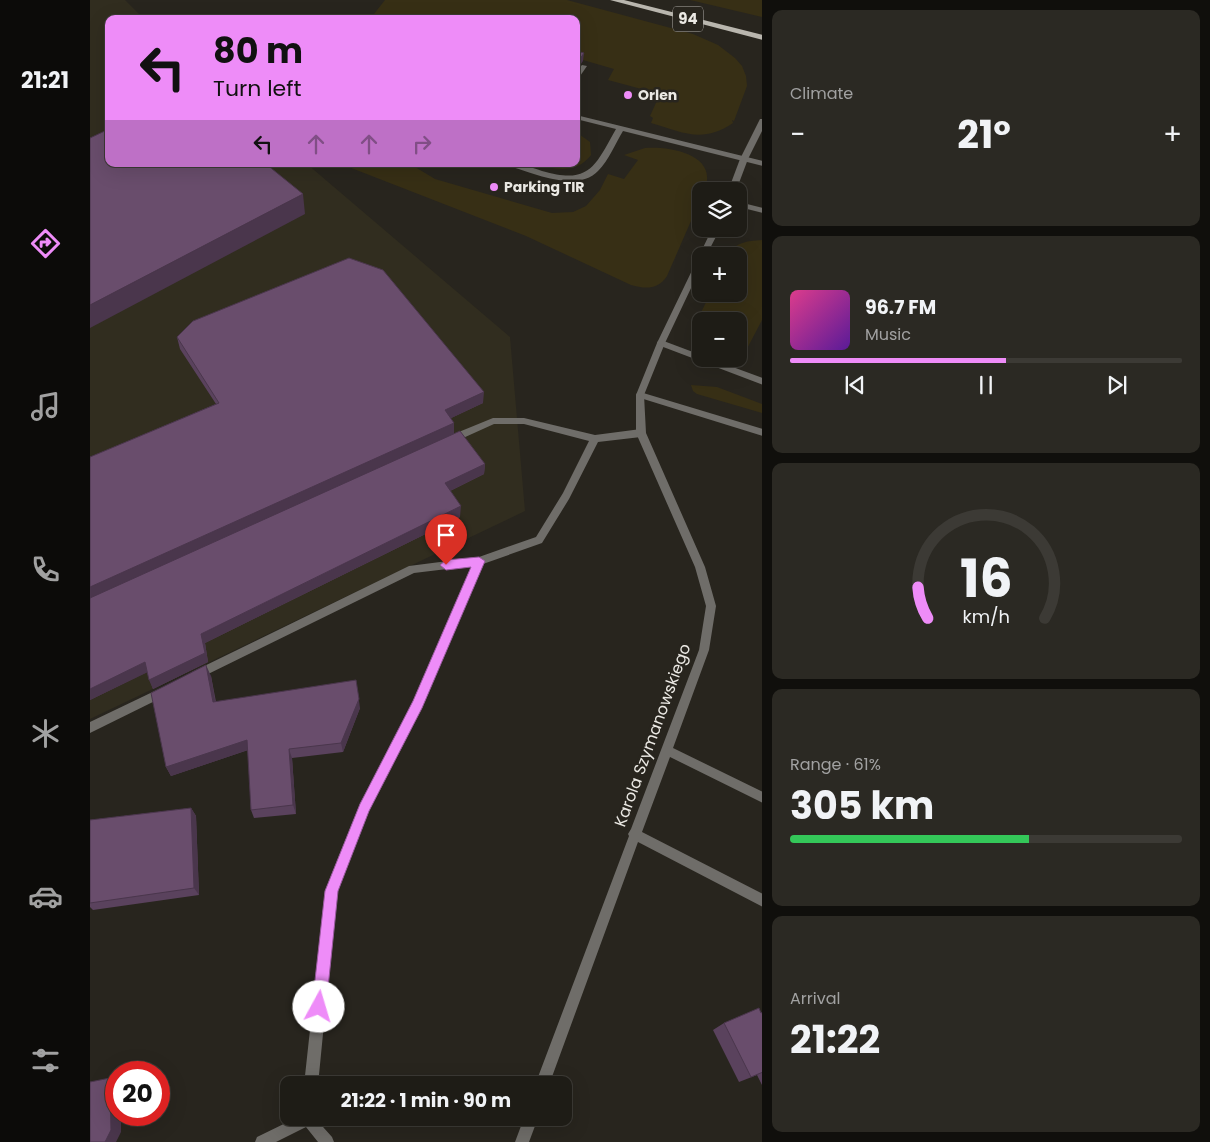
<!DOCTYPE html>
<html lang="en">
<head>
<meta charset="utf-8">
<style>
	:root { --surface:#1e1c16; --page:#2b2923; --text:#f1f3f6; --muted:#a1a1a1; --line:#3c3a35; --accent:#ee8cf8 }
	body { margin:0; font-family:Poppins,sans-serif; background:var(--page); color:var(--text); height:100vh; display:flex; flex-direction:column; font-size:19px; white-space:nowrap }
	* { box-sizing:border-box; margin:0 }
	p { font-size:16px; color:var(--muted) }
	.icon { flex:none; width:28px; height:28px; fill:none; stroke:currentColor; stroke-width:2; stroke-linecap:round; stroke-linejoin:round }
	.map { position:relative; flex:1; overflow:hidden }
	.panel { display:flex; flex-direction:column; gap:10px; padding:10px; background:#100f0c; width:448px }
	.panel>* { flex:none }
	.top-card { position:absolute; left:15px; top:15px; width:475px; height:152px; border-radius:10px; box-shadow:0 5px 20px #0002,0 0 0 1px var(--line); background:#ee8cf8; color:#111; overflow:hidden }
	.buttons { position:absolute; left:602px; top:182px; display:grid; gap:10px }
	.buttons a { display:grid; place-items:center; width:55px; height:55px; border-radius:10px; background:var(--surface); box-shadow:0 5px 20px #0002,0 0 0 1px var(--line); font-size:25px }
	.speed { position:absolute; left:15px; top:1061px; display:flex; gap:10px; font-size:25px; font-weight:700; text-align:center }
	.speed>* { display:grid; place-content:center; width:65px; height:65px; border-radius:50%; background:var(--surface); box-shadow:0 5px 20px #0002,0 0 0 1px var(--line); line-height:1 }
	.speed .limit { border:8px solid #d22; background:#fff; color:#111 }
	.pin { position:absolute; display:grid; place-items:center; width:42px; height:42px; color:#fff; margin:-51px -21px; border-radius:50% 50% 50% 0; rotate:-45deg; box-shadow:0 0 5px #0007 }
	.pin .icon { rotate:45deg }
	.me { position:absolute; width:55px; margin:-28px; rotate:6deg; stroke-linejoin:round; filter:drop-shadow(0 0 4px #0008) }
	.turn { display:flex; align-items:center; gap:18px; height:105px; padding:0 25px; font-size:22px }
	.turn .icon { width:65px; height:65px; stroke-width:2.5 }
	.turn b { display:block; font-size:35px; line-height:42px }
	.lanes { display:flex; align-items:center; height:48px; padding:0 25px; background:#0003; justify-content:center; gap:25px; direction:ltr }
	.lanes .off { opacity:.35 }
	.big { font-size:38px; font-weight:700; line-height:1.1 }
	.panel .card { flex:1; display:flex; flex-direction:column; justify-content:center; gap:8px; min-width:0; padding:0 18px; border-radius:10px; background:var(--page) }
	.panel .dial { align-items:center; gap:0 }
	.dial svg { height:130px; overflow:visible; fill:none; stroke:var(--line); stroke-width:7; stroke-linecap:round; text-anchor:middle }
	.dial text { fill:var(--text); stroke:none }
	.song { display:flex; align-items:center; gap:15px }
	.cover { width:60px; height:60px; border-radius:8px; background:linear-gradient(135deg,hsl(330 70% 55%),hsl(270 70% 35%)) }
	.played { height:5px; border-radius:2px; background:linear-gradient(90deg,var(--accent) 55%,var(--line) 55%) }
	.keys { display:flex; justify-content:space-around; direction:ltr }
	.heat { display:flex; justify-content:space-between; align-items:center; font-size:28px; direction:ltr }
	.charge { height:8px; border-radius:4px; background:linear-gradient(90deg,#34c759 61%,var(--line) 0) }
	.trip { position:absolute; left:190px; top:1076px; width:292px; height:50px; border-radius:10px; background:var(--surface); box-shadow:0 5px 20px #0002,0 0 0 1px var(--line); font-weight:700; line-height:50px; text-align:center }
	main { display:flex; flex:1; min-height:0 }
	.dock { display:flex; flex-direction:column; width:90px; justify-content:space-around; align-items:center; background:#0c0b09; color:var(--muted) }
	.dock .icon { width:35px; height:35px }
	.dock .on { color:var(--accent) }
	.dock b { font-size:22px; color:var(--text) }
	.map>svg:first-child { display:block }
	.built { fill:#312d1f }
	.green { fill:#372f15 }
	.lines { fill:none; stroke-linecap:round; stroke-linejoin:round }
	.service { fill:#6f6d69; fill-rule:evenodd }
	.minor { fill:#6f6d69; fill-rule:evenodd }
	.primary { fill:#b9b6ae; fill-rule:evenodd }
	.wall { fill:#5a425d }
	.shaded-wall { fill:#4a364c }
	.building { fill:#694d6c; stroke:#4a364c }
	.route { fill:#ee8cf8; stroke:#9b5ba1 }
	.poi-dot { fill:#ee8cf8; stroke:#28251e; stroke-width:2 }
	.labels { text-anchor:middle; stroke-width:5; stroke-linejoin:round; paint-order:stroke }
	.far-poi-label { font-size:14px; font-weight:bold; fill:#ebe9e4; stroke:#28251e; text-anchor:start }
	.shield { fill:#28251e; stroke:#b0aea9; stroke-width:1 }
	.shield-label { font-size:15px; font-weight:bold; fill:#ebe9e4 }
	.street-label { font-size:16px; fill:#ebe9e4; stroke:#28251e }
</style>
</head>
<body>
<main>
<nav class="dock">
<b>21:21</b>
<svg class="icon on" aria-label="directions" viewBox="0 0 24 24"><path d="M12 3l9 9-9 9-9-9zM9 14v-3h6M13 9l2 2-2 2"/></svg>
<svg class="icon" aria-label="music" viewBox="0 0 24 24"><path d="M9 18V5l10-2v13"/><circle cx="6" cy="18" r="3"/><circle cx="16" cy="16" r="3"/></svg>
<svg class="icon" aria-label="phone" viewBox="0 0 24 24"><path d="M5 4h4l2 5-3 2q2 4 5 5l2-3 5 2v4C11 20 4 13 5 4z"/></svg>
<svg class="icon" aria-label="climate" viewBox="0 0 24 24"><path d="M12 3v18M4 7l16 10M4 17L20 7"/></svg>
<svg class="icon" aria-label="car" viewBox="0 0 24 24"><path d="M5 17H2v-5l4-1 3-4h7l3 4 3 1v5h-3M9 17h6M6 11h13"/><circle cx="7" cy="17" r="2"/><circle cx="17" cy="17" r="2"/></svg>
<svg class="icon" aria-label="filters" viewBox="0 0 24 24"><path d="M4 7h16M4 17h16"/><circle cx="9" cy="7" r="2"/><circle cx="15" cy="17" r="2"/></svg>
</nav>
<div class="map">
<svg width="673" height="1142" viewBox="0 0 673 1142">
	<rect width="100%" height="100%" fill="#28251e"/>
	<path class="built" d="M0,0h35l19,19h-35v145h198l203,173 15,174 -435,208z"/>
	<g class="green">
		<path d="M295,0h182l126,34 25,11 17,13 7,8 4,10 1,10 -13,35 -2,-1 1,3c-31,21 -51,9 -82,0l2,-5 -3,-2 10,-22 -52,-14 6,-11 -38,-11v-39h-206z"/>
		<path d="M600,0h72v17z"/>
		<path d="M486,132l14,10 1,13c-14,19 -36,15 -56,9h41z"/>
		<path d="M555,148c26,-2 75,7 59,43h-3v7l-34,78c-9,14 -22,13 -36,9l-105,-49 -185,-72h69l25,15 117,34 21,-1 13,-6 14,-16 8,-16 16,5 14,-19 -14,-5z"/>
		<path d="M672,240v80l-22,42h-10l-9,-3h18v-38h-38v19l-5,-17 14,-29h29v-38h-11c7,-14 19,-15 34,-16z"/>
		<path d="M601,385l26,2 45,17v9l-65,-19 -4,-3z"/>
	</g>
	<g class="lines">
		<g class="service">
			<path d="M492,65l5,1 -9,13 -2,1v-8z"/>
			<path d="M486,115l187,46v5l-140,-35c-8,13 -14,29 -25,40 -21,22 -65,2 -89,-5l-1,-2c13,0 23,3 34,7 48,14 53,-5 74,-42l-40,-10z"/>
			<path d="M649,202l24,6v5l-24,-6z"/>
			<path d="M571,340l40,15v4h10l52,19v7l-105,-40 -1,-2 1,-2z"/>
			<path d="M550,392l123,37v7l-126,-39 -1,-2 1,-2z"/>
			<path d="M403,418h31l71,17 46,-6 5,4 -5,4 -43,5 -29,57 -27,44 -59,21 -61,144 -53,103 -32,80 -19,194h-14l21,-194 35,-87 54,-103 58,-135 -58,7 -214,105 -4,2 -4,-2 -1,-3 1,-3 217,-106 70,-9 57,-20 27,-44 26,-52 -65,-17h-30l-42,19 -5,-4 2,-3z"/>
			<path d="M73,687l4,2 1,3 -1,3 -77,38v-11z"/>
			<path d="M206,1118h19l17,19 2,5h-16l-12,-15 -30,15h-21l2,-5z"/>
		</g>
		<g class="minor">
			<path d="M670,119h3v10l-15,30 -12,32h-8l12,-32z"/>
			<path d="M622,229h8l-14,27h-5v11l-36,76 -21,52 2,38 59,134 11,39 -7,44 -36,98 90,44v11l-93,-46 -28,75 121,62v13l-125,-65 -89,243h-14l94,-249 -1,-2 3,-5 68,-179 7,-44 -11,-39 -59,-134v-38l21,-52z"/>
			<path d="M434,1118h14l-9,24h-14z"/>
		</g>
		<path class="primary" d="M520,0h14l139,35v5z"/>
	</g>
	<g class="wall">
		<path d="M87,337l306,66 -32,15 3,16 31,30 -1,10 -34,17 10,26 -255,126 3,19 -55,27 -6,-17 -57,28v-243l126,-53 -36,-55z"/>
		<path d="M121,676l5,26 144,6 -17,44 -51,6 4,56 -42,4 -3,-8 -3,-60 -77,26 -5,-9z"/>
		<path d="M101,808l5,8 3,79 -106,15 -3,-3v-87z"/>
		<path d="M673,1012v75l-6,-12 -18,7 -26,-52 11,-7z"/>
	</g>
	<g class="shaded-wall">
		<path d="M494,53l-1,8 -7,10v-6z"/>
		<path d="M213,194l2,20 -215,114v-23z"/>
		<path d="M394,392l-1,11 -38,18v-11z"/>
		<path d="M364,423v11l-364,165v-12z"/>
		<path d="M395,464l-1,10 -40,20 1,-11z"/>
		<path d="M371,506l-1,11 -255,126 3,19 -55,27 -4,-9 52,-46z"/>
		<path d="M55,662l5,9 -60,29v-11z"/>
		<path d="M116,665l5,11 6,36 -4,-10z"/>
		<path d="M266,680l4,28 -17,44 -2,-9z"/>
		<path d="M157,740l4,9 -80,27 -5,-9z"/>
		<path d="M199,749l3,9 4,56 -3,-9z"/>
		<path d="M101,808l5,8 3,79 -5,-7z"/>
		<path d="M20,1078l6,3v34h5v17l-5,10h-11z"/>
	</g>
	<g class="building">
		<path d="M486,51l8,2 -8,12z"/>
		<path d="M19,129v35h157l37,30 -213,111v-167z"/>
		<path d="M259,258l34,12 101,122 -39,18 9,13 -364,164v-130l129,-54 -42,-66 16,-16z"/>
		<path d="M370,431l25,33 -40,19 16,23 -260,128 4,19 -56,27 -4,-18 -55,27v-91z"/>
		<path d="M116,665l7,37 143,-22 3,19 -18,44 -52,6 4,56 -42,5 -4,-70 -81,27 -15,-74z"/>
		<path d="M101,808l3,80 -104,15v-83z"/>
		<path d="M669,1008l2,5 2,-1v60l-12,5 -27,-54z"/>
		<path d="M20,1078l1,52 -6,12h-15v-60z"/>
	</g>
	<path class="route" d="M389,557l6,4 -63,147 -53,103 -31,80 -12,116 -2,5 -5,2 -5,-2 -2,-5 13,-116 35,-87 53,-103 58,-134 -25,3 -6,-5 6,-5z"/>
	<g class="poi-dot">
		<circle cx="538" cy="95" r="5"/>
		<circle cx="404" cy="187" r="5"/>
	</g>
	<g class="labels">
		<g class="far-poi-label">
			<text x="548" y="100">Orlen</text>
			<text x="414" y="192">Parking TIR</text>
		</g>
		<rect class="shield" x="583" y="6.5" width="30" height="25" rx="4"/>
		<g class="shield-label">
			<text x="598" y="24">94</text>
		</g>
		<g class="street-label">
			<text transform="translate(562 735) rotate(-70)" y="6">Karola Szymanowskiego</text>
		</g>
	</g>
</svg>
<div class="buttons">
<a><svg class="icon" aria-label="layers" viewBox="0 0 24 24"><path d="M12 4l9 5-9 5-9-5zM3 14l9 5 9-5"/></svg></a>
<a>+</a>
<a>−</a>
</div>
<div class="speed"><div class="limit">20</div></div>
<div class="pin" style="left:356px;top:565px;background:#d93025"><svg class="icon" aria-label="arrive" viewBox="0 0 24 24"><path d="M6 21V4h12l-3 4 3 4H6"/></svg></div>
<svg class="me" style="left:229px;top:1007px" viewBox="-20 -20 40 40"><circle r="19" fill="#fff"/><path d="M0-13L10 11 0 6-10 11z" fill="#ee8cf8"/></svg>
<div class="trip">21:22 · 1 min · 90 m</div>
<div class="top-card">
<div class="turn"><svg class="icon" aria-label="left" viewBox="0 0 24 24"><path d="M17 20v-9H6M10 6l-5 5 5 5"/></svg><div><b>80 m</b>Turn left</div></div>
<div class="lanes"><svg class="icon" aria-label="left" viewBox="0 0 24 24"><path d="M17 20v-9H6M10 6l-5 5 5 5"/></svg><svg class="icon off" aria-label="ahead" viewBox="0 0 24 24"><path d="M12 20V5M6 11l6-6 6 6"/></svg><svg class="icon off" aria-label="ahead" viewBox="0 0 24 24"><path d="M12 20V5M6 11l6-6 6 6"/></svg><svg class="icon off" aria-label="right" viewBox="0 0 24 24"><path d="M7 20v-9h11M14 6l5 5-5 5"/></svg></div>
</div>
</div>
<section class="panel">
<div class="card"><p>Climate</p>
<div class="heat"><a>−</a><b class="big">21°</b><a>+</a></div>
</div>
<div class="card">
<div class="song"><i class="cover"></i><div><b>96.7 FM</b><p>Music</p></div></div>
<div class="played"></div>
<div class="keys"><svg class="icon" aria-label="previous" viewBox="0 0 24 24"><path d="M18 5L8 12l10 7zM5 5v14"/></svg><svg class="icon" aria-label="pause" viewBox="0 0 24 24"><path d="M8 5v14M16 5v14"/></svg><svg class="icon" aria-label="next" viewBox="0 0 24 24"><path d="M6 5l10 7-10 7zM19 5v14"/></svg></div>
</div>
<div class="card dial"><svg viewBox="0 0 100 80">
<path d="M14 69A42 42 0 1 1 86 69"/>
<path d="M14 69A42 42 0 0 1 8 50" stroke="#ee8cf8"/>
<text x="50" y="56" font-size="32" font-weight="700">16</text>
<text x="50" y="72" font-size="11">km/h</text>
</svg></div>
<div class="card"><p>Range · 61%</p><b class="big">305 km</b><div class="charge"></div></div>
<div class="card"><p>Arrival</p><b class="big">21:22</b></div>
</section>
</main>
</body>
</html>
